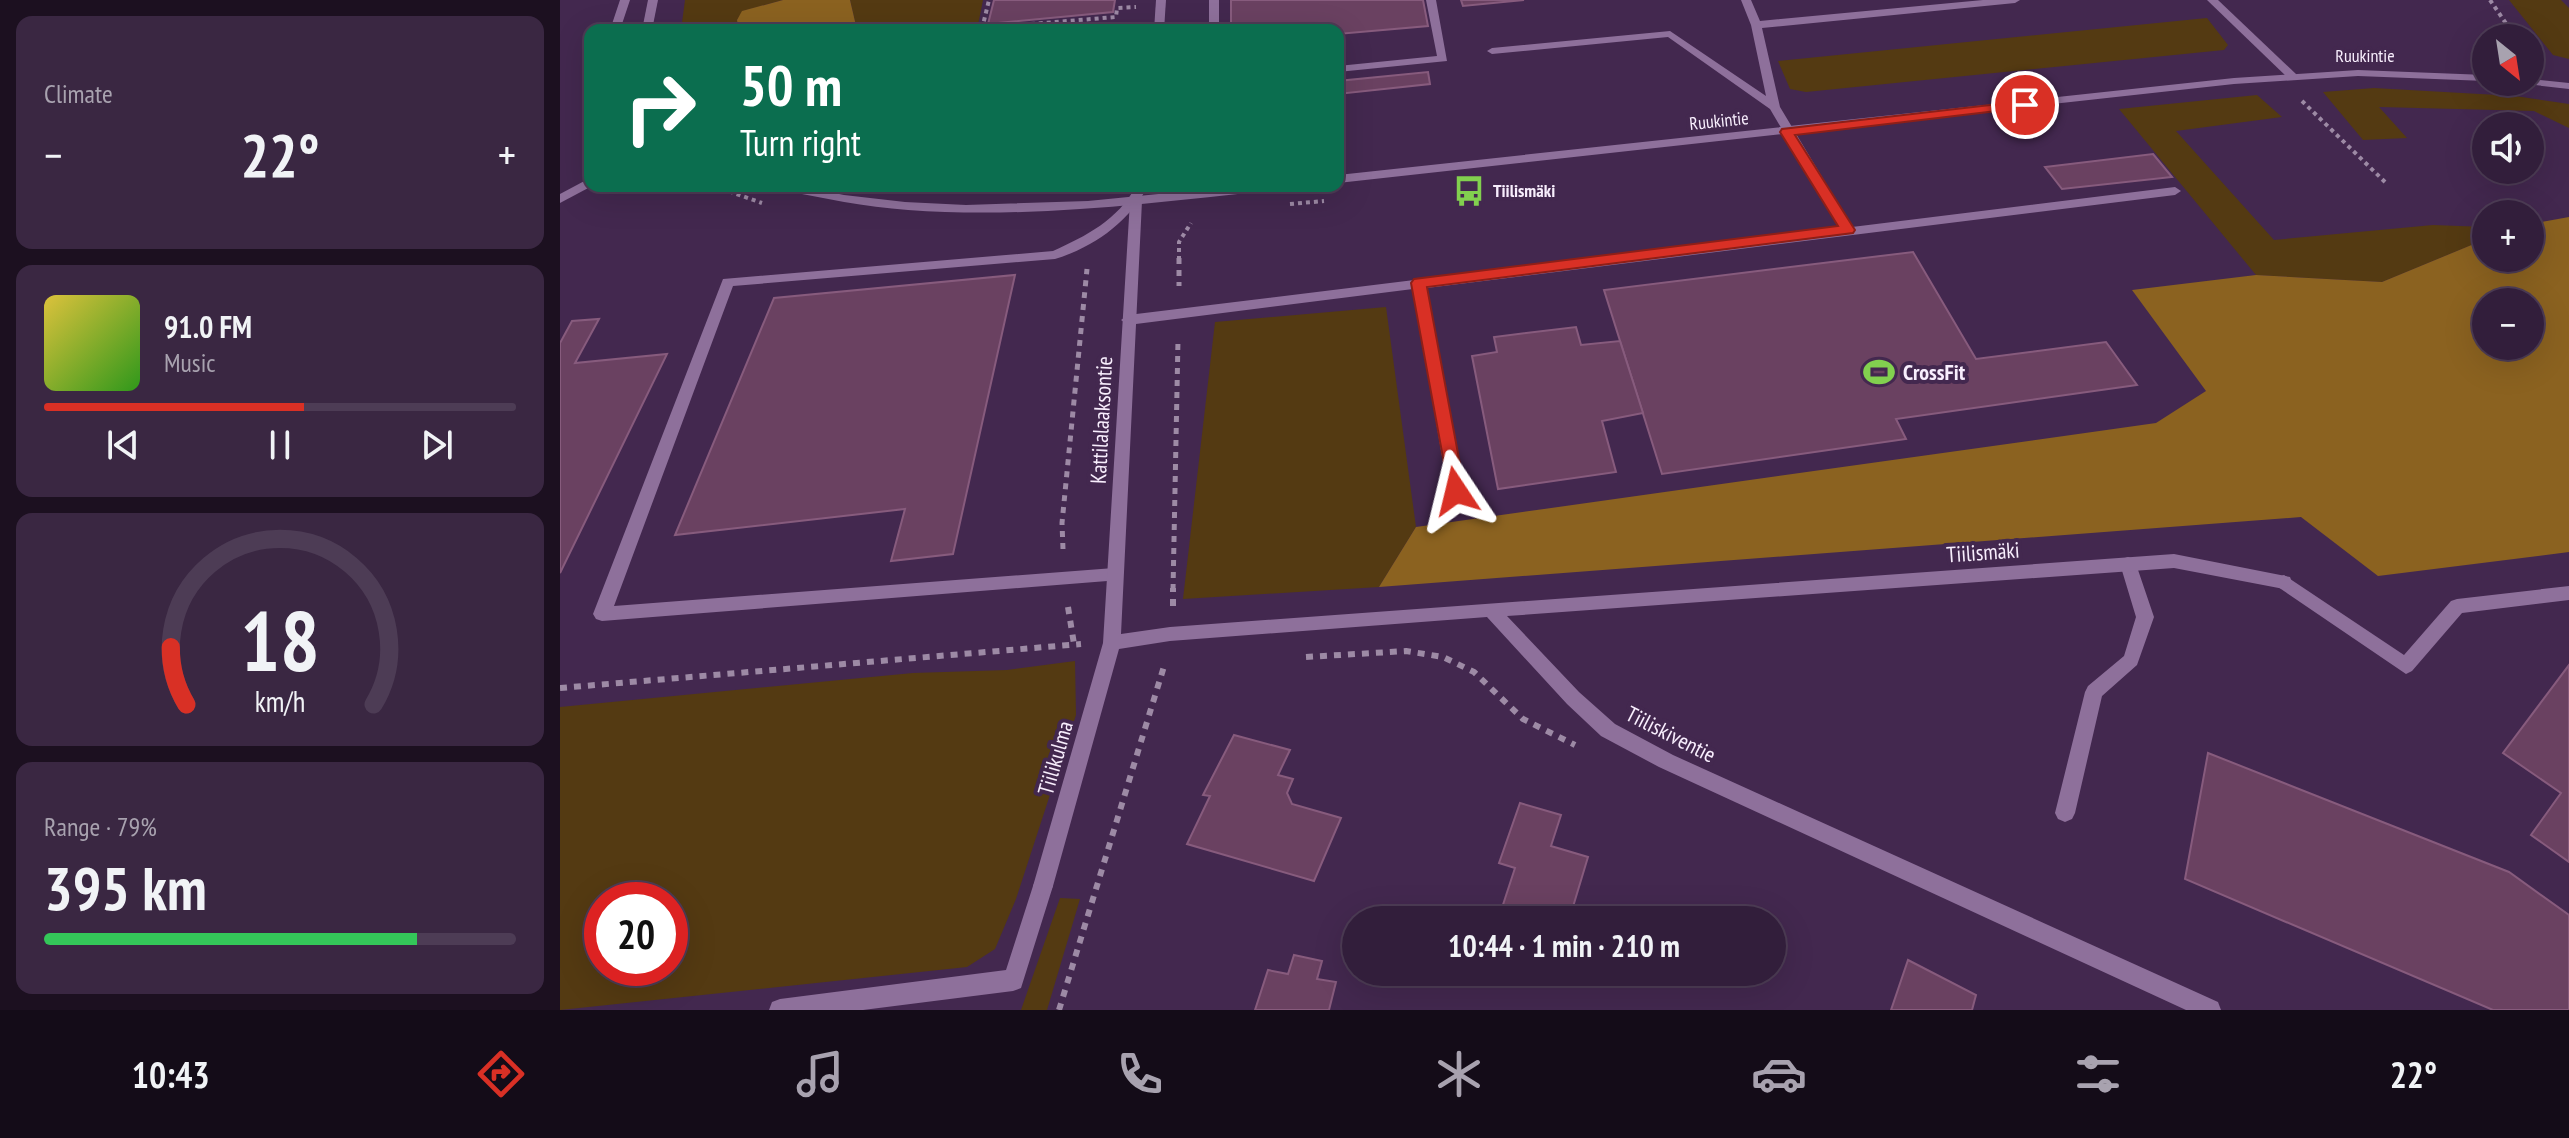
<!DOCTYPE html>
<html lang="en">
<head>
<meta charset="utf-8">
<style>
	:root { --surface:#321e3b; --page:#3a2742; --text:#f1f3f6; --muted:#a8a2af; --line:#4d3c55; --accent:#d93025 }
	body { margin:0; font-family:"PT Sans Narrow",sans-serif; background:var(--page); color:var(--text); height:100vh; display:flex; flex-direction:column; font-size:30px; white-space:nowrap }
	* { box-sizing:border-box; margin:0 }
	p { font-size:26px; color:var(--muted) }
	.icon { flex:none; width:44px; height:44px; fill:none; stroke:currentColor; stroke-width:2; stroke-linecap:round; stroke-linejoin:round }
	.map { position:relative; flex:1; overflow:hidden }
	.panel { display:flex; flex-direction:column; gap:16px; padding:16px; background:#1c1020; width:560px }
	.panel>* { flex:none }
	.hud { position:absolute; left:24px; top:24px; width:760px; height:168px; border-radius:16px; box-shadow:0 8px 32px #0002,0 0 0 2px var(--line); background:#0b6e4f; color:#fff; overflow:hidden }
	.needle { width:52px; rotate:150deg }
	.buttons { position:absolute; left:1912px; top:24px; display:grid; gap:16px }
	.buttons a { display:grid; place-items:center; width:72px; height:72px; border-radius:50%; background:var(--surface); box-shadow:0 8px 32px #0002,0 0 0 2px var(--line); font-size:40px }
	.speed { position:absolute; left:24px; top:882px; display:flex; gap:16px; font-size:40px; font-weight:700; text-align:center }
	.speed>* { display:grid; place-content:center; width:104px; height:104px; border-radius:50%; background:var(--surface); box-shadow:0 8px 32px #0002,0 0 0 2px var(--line); line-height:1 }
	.speed .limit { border:12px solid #d22; background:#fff; color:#111 }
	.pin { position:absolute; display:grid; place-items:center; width:68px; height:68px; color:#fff; margin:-34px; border:4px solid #fff; border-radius:50%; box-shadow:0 2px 8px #0007 }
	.me { position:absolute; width:88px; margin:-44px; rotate:350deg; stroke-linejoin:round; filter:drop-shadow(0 0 6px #0008) }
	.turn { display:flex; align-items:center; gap:28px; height:168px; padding:0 24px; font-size:36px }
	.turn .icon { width:104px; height:104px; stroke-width:2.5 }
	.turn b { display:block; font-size:56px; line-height:68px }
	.big { font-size:60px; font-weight:600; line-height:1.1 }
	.panel .widget { flex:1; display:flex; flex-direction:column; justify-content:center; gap:12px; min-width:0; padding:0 28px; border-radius:16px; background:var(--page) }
	.panel .dial { align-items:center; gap:0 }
	.dial svg { height:208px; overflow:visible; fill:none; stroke:var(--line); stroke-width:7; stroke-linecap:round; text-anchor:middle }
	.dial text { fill:var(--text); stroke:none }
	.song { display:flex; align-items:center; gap:24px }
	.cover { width:96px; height:96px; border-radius:12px; background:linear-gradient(135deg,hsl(50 70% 55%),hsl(110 70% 35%)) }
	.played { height:8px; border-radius:4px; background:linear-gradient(90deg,var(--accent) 55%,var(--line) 55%) }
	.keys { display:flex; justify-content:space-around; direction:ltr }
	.heat { display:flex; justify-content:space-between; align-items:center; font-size:44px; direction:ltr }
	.charge { height:12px; border-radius:6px; background:linear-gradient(90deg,#34c759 79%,var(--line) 0) }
	.trip { position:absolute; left:782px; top:906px; width:444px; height:80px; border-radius:40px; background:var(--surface); box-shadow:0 8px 32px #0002,0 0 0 2px var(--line); font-weight:600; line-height:80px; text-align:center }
	.dock { display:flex; height:128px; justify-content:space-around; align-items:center; background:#140c18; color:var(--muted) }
	.dock .icon { width:56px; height:56px }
	.dock .current { color:var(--accent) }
	.dock b { font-size:36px; color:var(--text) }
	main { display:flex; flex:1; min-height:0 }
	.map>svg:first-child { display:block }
	.green { fill:#543a12; fill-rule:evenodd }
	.forest { fill:#8b6220; fill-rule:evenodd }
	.building { fill:#6a4161; stroke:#875b7d; stroke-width:2 }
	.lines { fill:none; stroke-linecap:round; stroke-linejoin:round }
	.path-far2 { stroke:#9d8aa5; stroke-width:4; stroke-dasharray:4 4; stroke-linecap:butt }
	.path-far1 { stroke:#9d8aa5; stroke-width:5; stroke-dasharray:6 6; stroke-linecap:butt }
	.path { stroke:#9d8aa5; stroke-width:6; stroke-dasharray:7 7; stroke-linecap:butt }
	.service { fill:#8e709b; fill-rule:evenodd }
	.minor { fill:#8e709b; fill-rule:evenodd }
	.tertiary { fill:#8e709b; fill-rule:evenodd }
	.route { fill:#d93025; stroke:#8d1f18; stroke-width:2 }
	.labels { text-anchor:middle; stroke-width:8; stroke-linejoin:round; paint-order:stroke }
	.far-street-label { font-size:18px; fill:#f8eefd; stroke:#43284f }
	.far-poi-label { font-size:18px; font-weight:bold; fill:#f8eefd; stroke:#43284f; text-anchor:start }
	.poi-label { font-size:22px; font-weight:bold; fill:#f8eefd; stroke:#43284f; text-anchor:start }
	.street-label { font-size:22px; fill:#f8eefd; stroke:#43284f }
</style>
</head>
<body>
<main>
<section class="panel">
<div class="widget"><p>Climate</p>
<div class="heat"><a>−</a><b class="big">22°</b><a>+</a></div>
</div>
<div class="widget">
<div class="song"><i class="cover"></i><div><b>91.0 FM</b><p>Music</p></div></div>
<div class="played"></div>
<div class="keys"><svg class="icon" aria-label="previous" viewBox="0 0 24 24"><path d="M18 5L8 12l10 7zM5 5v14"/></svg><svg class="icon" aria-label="pause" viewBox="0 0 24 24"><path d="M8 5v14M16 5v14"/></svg><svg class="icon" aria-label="next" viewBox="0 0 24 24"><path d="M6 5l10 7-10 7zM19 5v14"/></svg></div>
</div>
<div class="widget dial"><svg viewBox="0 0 100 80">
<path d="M14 69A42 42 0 1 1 86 69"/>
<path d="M14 69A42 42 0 0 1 8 47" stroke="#d93025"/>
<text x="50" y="56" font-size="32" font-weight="700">18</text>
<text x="50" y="72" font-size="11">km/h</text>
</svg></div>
<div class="widget"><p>Range · 79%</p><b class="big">395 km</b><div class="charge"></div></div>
</section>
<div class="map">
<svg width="2009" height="1010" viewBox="0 0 2009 1010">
	<rect width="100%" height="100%" fill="#43284f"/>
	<g class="green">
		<path d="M125,0h98l-40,11 -6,9 2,10h-58z"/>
		<path d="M290,0h133l-6,30h-120z"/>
		<path d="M1949,0h52l8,8v51l-16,-4z"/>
		<path d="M1647,18l21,27 -4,5 -418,42 -16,-3 -12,-28z"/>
		<path d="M1814,88l141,8 54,8v24l-35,-17 -155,-4 28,31 -44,2 -40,-48z"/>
		<path d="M1697,95l25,22 -106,14 98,109 159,-15 53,2v12l-104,43 -126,-7 -137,-166z"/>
		<path d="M826,307l30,220 -37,60 -196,12 32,-277z"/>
		<path d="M515,661l1,54 -60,184 -21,50 -28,18 -407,43v-303l353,-34 94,-3zM42,900h68v68h-68z"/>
		<path d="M500,898l20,1 -33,111h-26z"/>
	</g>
	<g class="forest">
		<path d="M223,0h67l7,30h-118l-2,-10 5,-9z"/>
		<path d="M2009,217v335l-191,24 -77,-59 -922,70 37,-60 740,-104 50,-32 -74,-101 124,-15 126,7 104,-43v19h44v-34zM1926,302h44v44h-44z"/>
	</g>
	<g class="building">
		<path d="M434,0h121l-2,12 -125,12z"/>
		<path d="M671,0h192l5,26 -90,8v-4h-107z"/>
		<path d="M901,0h63l-61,6z"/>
		<path d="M868,72l2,12 -92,10v-13z"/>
		<path d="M1593,154l19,23 -110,12 -17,-22z"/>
		<path d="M1353,252l63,107 130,-17 31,43 -241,34 10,20 -244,35 -58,-184z"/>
		<path d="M455,275l-62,279 -62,7 14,-52 -230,26 99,-237z"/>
		<path d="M39,319l-24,44 92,-9 -107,219v-230l12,-22z"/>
		<path d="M1016,327l5,18 39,-4 23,72 -41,8 14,51 -118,17 -26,-133 25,-4 -3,-15z"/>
		<path d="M2009,665v197l-38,-27 30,-42 -58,-40z"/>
		<path d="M674,735l56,15 -12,25 15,4 -6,14 5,11 49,14 -27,63 -127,-37 23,-48 -7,-1z"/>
		<path d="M1648,753l301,119 60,43v95h-76l-308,-131z"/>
		<path d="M960,803l41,12 -10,31 37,11 -19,63h-71l17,-52 -16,-5z"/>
		<path d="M734,955l28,6 -5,18 19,3 -7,28h-74l13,-40 20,4z"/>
		<path d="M1348,960l68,35 -4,15h-81z"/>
	</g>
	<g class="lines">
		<g class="path-far2">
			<path d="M1930,0l26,38"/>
			<path d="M423,28l133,-11 1,-9 19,-1"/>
			<path d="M422,29l7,-29"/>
			<path d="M1742,101l84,82"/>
			<path d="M154,186l48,17"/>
			<path d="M730,204l34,-3"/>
			<path d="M619,260v-18l12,-19"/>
		</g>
		<g class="path-far1">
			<path d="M619,258v28"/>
			<path d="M503,549l-1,-26 25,-254"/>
			<path d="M613,590l5,-250"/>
		</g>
		<g class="path">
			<path d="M613,606v-18"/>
			<path d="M508,607l6,37"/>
			<path d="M746,657l100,-6 37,6 31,15 49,47 52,26"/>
			<path d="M0,688l521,-44"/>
			<path d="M499,1010l106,-347"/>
		</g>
		<g class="service">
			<path d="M596,0h10l-2,30h-10z"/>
			<rect x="649" y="0" width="10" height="30"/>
			<path d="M866,0h10l11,61 -109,11v-6l99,-10z"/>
			<path d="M1181,0h10l9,21 223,-21h37l-5,3 -253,25 18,79 72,120 323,-40 6,4 -6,4 -748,93 37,203 -2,4h-12l-2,-4 -35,-202 -285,36 -7,-5 7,-5 712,-87 -70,-119 -102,-72 -176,17 -5,-3 5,-3 178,-17 96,65 -15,-71z"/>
			<path d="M1647,0h11l78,74v4h-8z"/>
			<path d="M576,186h12c-19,36 -54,61 -93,73l-322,27 -119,320 500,-38 6,2 2,5 -2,5 -518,41 -6,-2 -3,-5 130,-335 330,-28c33,-15 65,-31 83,-65z"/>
			<path d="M1568,557l6,2 2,5 18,53 -17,48 -35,31 -27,117 -3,6 -7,3 -7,-3 -3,-6 30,-121 3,-6 36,-30 12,-39 -16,-53 2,-5z"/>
			<path d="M1724,575l120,80 47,-54 6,-2 112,-13v14l-107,13 -50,58 -6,3 -128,-87 -2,-5 2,-5z"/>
			<path d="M483,876l7,3 3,7 -32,102 -8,3 -150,19h-94l3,-8 8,-3 226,-29 27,-84 3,-7z"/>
		</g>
		<path class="minor" d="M576,197l6,4 -21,433 49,-7 1004,-73 116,23 2,5 -2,5 -6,2 -110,-21 -667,48 72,76 36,32 58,31 545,247 3,8h-35l-527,-243 -58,-31 -34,-32 -80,-87 -317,24 -51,8 -66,237 -3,7 -7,3 -7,-3 -3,-7 70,-243 27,-442z"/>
		<g class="tertiary">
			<path d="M60,0h10l-10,30h-10z"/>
			<path d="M88,0h10l-6,30h-10z"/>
			<path d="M1798,70l128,5v6l-128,-5 -124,8 -896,99v-8l896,-97z"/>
			<path d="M1970,79l39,4v6l-43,-5 -2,-2h6z"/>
			<path d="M30,178l2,8 -32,17v-9z"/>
			<path d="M215,186h25l44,9 61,7 61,3 122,-4 151,-15h41l-6,4c-122,13 -244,29 -366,20 -43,-3 -85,-12 -127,-20z"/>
		</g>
	</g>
	<path class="route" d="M1465,101l5,1v5l-235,28 60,95 -2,3 -426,54 38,204 -2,5h-13l-39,-213 3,-4 424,-53 -58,-94 2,-3z"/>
	<defs>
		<symbol id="bus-bare" viewBox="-9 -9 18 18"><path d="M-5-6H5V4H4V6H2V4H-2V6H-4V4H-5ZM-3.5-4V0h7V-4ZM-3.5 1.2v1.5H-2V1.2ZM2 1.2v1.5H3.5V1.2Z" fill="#82d04f" stroke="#43284f" stroke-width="2.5" paint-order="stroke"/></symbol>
		<symbol id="stadium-bare" viewBox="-9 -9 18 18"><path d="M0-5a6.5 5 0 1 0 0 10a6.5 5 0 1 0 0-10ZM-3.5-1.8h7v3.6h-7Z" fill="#82d04f" stroke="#43284f" stroke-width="2.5" paint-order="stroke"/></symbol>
	</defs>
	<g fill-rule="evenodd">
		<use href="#bus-bare" x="887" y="169" width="44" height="44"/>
		<use href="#stadium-bare" x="1297" y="350" width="44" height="44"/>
	</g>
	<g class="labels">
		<g class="far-street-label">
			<text x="1805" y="62">Ruukintie</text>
			<text transform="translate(1159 121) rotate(-6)" y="6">Ruukintie</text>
		</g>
		<g class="far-poi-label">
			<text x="933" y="197">Tiilismäki</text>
		</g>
		<g class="poi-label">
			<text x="1343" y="380">CrossFit</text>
		</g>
		<g class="street-label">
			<text transform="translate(541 420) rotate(-87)" y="8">Kattilalaaksontie</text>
			<text transform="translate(1423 552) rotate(-4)" y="8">Tiilismäki</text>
			<text transform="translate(1111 734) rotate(27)" y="8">Tiiliskiventie</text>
			<text transform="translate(495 758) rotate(-74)" y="8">Tiilikulma</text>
		</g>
	</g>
</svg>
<div class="buttons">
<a><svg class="needle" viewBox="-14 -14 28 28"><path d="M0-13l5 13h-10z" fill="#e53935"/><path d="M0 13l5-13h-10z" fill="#a8a2af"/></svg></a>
<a><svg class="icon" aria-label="sound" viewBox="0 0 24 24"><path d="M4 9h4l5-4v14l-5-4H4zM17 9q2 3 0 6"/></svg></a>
<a>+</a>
<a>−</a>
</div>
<div class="speed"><div class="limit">20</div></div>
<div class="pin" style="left:1465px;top:105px;background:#d93025"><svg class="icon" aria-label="arrive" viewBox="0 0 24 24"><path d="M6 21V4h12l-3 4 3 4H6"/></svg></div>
<svg class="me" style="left:896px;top:491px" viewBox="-20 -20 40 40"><path d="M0-17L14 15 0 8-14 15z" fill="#d93025" stroke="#fff" stroke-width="4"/></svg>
<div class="trip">10:44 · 1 min · 210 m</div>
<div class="hud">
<div class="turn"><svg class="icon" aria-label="right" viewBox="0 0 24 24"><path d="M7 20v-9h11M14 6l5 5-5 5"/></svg><div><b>50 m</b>Turn right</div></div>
</div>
</div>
</main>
<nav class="dock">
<b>10:43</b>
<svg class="icon current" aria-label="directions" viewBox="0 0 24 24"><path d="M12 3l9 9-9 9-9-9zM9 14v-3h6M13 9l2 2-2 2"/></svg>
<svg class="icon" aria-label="music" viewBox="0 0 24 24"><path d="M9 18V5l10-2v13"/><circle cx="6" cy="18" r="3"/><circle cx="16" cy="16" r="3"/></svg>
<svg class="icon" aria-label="phone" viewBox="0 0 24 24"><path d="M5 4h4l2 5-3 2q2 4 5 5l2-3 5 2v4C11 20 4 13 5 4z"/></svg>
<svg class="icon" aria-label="climate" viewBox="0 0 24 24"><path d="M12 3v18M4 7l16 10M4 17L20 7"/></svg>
<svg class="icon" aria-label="car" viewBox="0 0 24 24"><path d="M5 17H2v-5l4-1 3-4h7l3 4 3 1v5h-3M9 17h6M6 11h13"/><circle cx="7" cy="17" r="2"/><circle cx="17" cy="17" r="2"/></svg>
<svg class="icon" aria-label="filters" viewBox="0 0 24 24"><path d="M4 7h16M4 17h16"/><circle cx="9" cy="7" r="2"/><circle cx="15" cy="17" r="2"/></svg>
<b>22°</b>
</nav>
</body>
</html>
